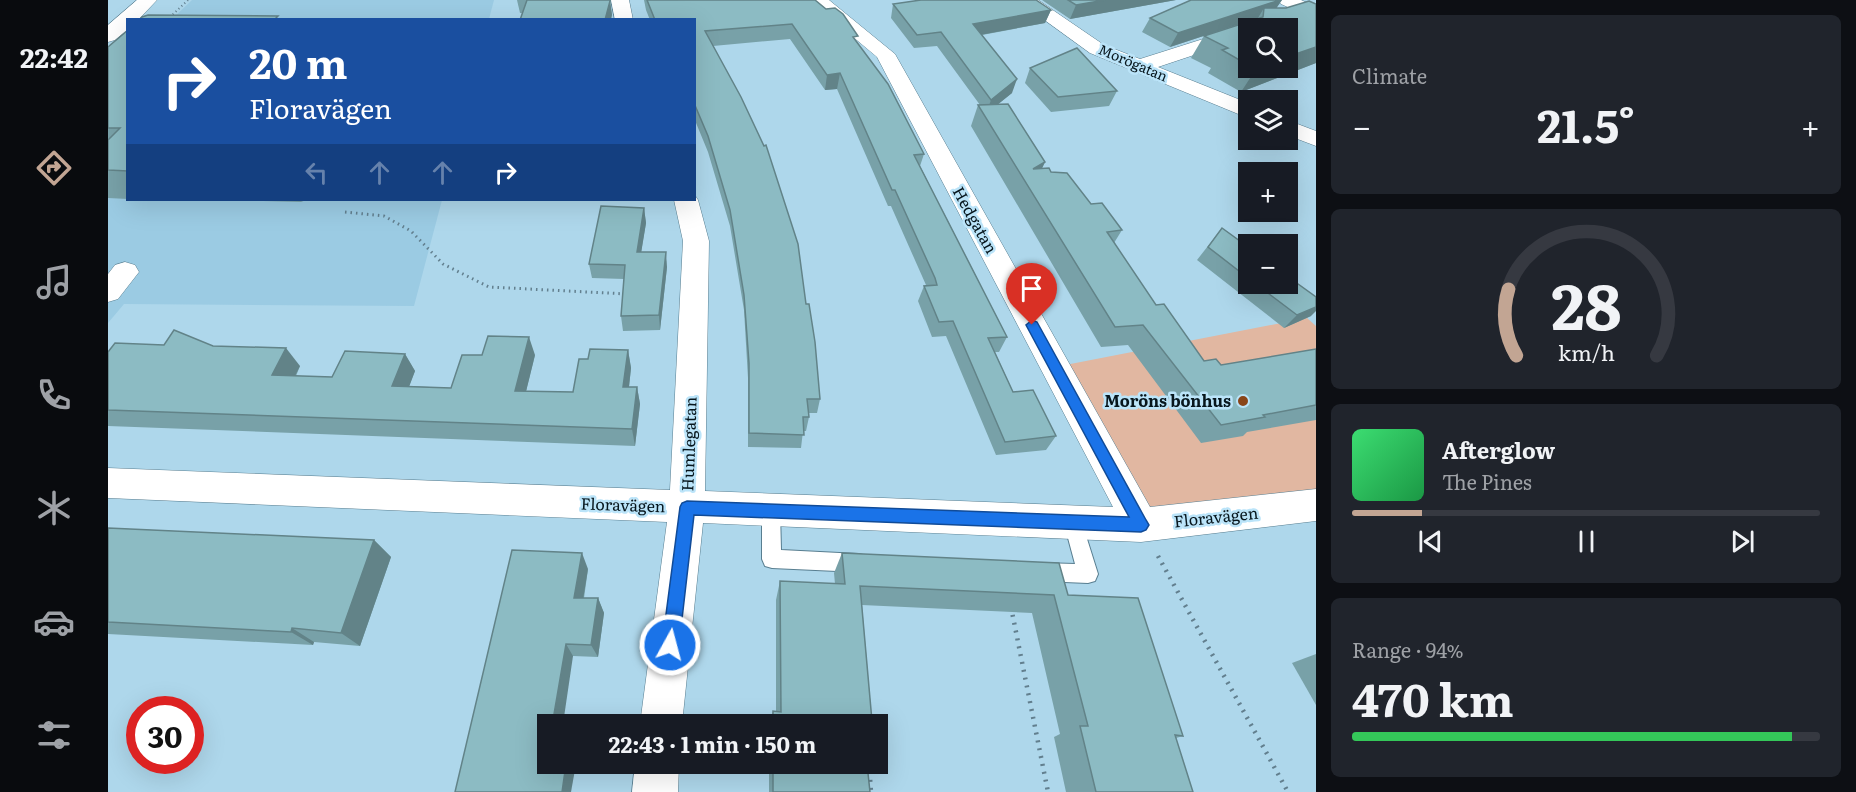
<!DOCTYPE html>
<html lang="en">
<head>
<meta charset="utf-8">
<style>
	:root { --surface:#171b24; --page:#20242c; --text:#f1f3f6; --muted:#9ea1a6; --line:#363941; --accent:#c2a593 }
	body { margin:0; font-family:Literata,serif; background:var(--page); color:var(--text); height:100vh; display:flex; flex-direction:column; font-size:22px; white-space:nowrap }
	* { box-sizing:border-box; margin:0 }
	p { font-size:20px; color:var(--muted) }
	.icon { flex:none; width:33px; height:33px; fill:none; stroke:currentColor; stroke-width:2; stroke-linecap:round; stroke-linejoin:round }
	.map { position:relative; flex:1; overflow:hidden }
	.drawer { display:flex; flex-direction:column; gap:15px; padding:15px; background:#0d0f14; width:540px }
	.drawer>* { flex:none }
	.guide { position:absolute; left:18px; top:18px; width:570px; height:183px; border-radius:0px; box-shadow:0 6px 24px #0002; background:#1a4fa0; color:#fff; overflow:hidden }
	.controls { position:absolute; left:1130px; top:18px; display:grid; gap:12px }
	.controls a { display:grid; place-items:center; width:60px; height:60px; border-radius:0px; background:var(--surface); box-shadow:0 6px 24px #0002; font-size:30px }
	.speed { position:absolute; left:18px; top:696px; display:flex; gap:12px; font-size:30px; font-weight:700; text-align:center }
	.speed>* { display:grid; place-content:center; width:78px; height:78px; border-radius:50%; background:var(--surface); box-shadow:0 6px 24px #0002; line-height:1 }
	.speed .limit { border:9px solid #d22; background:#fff; color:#111 }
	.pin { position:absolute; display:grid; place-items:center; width:51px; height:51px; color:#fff; margin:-62px -26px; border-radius:50% 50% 50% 0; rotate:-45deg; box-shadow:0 0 6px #0007 }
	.pin .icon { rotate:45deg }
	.me { position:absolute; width:66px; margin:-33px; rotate:7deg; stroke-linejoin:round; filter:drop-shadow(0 0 4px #0008) }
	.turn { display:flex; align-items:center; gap:21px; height:126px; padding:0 24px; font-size:27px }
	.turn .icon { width:78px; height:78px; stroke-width:2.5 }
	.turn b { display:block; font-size:42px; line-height:51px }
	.lanes { display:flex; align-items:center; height:57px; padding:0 24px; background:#0003; justify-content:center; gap:30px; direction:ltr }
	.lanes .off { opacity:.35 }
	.big { font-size:45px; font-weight:700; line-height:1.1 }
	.drawer .widget { flex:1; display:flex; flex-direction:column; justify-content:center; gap:9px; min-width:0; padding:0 21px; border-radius:9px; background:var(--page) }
	.drawer .dial { align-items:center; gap:0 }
	.dial svg { height:156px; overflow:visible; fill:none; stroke:var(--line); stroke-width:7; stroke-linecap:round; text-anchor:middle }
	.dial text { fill:var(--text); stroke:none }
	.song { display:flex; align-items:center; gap:18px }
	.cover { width:72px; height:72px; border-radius:9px; background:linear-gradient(135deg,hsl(140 70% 55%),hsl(140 70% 35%)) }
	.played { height:6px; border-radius:3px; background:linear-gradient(90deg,var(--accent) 15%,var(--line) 15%) }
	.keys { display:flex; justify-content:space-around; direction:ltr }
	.heat { display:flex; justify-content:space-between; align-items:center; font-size:33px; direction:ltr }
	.charge { height:9px; border-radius:4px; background:linear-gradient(90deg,#34c759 94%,var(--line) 0) }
	.trip { position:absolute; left:429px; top:714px; width:351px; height:60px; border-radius:0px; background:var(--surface); box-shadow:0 6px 24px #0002; font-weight:700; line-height:60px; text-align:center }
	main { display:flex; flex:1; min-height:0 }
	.menu { display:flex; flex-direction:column; width:108px; justify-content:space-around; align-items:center; background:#090b0e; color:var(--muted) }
	.menu .icon { width:42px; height:42px }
	.menu .selected { color:var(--accent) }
	.menu b { font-size:27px; color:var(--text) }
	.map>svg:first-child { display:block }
	.built { fill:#9bcbe3 }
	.green { fill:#e1b7a1 }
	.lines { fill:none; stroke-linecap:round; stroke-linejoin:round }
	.service-casing { stroke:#587e90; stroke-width:2 }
	.minor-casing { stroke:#587e90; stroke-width:1 }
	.secondary-casing { stroke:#587e90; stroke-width:1 }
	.path-far2 { stroke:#627f8e; stroke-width:2; stroke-dasharray:1 3; stroke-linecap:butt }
	.path-far1 { stroke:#627f8e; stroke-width:3; stroke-dasharray:1.5 4; stroke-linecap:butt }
	.path { stroke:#627f8e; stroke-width:4.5; stroke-dasharray:2 6; stroke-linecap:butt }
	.service { fill:#fff; fill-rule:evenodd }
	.minor { fill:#fff; fill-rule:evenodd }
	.secondary { fill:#fff; fill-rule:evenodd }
	.wall { fill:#78a1a8; fill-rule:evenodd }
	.shaded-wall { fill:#628388 }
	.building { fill:#8cbbc3; stroke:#628388; stroke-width:1.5 }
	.route { fill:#1a73e8; stroke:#114b97; stroke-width:1.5 }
	.poi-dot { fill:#894519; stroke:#bbe4f9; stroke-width:2 }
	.labels { text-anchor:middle; stroke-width:5; stroke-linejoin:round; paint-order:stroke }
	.far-street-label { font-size:14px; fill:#07161d; stroke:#bbe4f9 }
	.street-label { font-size:16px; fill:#07161d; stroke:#bbe4f9 }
	.poi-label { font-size:16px; font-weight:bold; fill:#07161d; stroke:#bbe4f9; text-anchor:end }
</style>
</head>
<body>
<main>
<nav class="menu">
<b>22:42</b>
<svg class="icon selected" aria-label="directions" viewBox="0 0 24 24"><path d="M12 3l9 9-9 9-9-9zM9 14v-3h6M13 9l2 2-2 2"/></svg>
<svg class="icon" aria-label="music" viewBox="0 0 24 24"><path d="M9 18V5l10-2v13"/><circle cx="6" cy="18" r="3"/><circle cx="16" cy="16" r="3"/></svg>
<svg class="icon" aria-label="phone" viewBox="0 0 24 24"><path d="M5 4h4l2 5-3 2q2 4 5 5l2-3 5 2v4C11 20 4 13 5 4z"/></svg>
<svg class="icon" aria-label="climate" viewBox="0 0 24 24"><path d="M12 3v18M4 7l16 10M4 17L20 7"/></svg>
<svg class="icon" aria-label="car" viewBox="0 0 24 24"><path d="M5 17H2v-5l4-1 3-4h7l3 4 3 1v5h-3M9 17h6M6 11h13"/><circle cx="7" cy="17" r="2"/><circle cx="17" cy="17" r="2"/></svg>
<svg class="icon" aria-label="filters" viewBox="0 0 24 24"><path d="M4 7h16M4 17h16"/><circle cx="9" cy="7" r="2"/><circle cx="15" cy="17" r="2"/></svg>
</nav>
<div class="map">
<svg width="1208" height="792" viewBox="0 0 1208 792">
	<rect width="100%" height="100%" fill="#aed7eb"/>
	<g class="built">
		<path d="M84,0h302l-5,19 -318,1z"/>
		<path d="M19,61l1,139h314l-28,106 -290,-2 -16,19v-244z"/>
	</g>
	<path class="green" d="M1199,318l9,8v175l-175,24 -86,-158z"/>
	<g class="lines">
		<defs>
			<g id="service">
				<path d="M663,503l7,2 2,6 1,39 78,4 7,2 3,7 -3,7 -7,2 -87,-4 -7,-2 -3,-7v-48l2,-6z"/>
				<path d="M965,514l7,3 2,6 16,51 -3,7 -7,2 -47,-2 -7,-2 -3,-7 3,-7 7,-2 34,1 -11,-41 2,-6z"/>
			</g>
			<g id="minor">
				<path d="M503,0h18l4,20h-18z"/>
				<path d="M701,0h20l66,54 255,453 166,-18v32l-175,21 -438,-19 -21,201h-42l27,-202 -559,-24v-30l562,22 13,-249 -9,-41h20v-6l4,6 11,41 -4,250 408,16 -236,-450z"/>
				<path d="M909,0h21l66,45 36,14 101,-32h14l1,1h-8v9l-90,30 90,36v15l-158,-65z"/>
				<path d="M1170,0h23l15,7v13l-35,-16z"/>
				<path d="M1179,120l29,11v15l-29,-11z"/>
				<path d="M17,262l10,3 4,7 -21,27 -10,3v-28l7,-9z"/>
				<path d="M527,764h44l-1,28h-46z"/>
			</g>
			<path id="secondary" d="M29,0h20l-19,20h-10v9l-13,11 -7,2v-17z"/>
		</defs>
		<use href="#service" class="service-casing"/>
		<use href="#minor" class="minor-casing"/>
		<use href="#secondary" class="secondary-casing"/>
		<path class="path-far2" d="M59,20l21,-20"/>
		<path class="path-far1" d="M237,212l39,4 27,15 32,33 46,23 138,7"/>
		<g class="path">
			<path d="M1050,556l130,236"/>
			<path d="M903,607l37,185"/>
			<path d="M761,764l2,28"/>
		</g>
		<use href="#service" class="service"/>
		<use href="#minor" class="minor"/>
		<use href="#secondary" class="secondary"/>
	</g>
	<g class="wall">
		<path d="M409,0h93l2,15 -92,-2z"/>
		<path d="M536,0h171l42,42 67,112 -4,12 87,171 -8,15h-4l18,40 43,44 -10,14 -50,5 -50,-119 -14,1 -14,-36 6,-15 2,-1 -35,-79h-3l-51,-117 -12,1 -35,-51 -77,7 93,258 14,95 -3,14h-9l1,4 -3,14h-3l-2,17 -53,-1v-69l-4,-68 -14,-84 -22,-74 -14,-34v-98h-44l-4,-10z"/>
		<path d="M934,0h134l-106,19z"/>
		<path d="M1083,0h91l-6,8h10l23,-7 7,3v59l-75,29 -33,-19 3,-5 -20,-10 13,-22 54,-18 -88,29 -28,-15 8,-14zM1140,28h39v40h-39z"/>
		<path d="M785,4l158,6 -6,13 -63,12 30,58 -14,11 47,58 -3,6 9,4 40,32 31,26 -8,13 42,62 48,56 17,4 95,-16v71l-69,12 -4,4 -42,7 -73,-98 -27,2 -130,-221 7,-21h2l-43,-59 -23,2 -23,-30z"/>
		<path d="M20,30v169l-20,-1v-151z"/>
		<path d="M922,68l87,23 -8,15 -58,6 -26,-29z"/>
		<path d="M46,200h35l-4,1z"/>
		<path d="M113,200h85l-5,2z"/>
		<path d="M536,208l2,15 -5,29 26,15 -7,63 -37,1 -2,-15 3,-37 -32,-1 -3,-14z"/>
		<path d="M1114,228l26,19v37h39l24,32 -27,12 -87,-68z"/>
		<path d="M520,350l3,18 -2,19h8l3,17 -5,42 -527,-20v-74l192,14 -4,10 36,1 73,-23 10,17 -6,15 42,2 84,-33 -9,36 47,1 15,-33z"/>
		<path d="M0,528l266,12 17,17 -31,89 -46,-4 -1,3 -205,-11z"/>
		<path d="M734,553l226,42 115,141 -7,2 17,54h-127l-12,-55 6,-3 -28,-121 -170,-8 10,116 -4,3h-99l4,-13h3v-111l4,-19 55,3 -1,-11z"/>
		<path d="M480,569l-4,29h14l6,15 -6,44 -25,-1 -118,136z"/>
		<path d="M1208,654v51l-24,-42z"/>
		<path d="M661,764h98l3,28h-101z"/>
	</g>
	<g class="shaded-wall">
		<path d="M997,0h71l-106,19 6,-14z"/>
		<path d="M1172,0h2l-9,13 -9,-5 -6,10 -88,29 8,-14z"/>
		<path d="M502,1l2,14 -1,5h-6z"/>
		<path d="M943,10l-6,13 -76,14 4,-13z"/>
		<path d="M1208,47v16l-75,29 15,-23 4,-1h27v-11z"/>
		<path d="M732,73l-3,16 -12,1 2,-15z"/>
		<path d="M909,79l-5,14 -26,21 5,-14z"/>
		<path d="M937,162l-10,21 -2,-14z"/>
		<path d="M536,208l2,15 -7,43 -2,-14z"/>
		<path d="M558,252l1,15 -7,63 -1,-15z"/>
		<path d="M1208,307v4l-5,5 -27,12 13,-13z"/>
		<path d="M421,337l6,18 -13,53 -7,-17z"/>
		<path d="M178,348l14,18 -13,26 -15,-17z"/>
		<path d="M520,350l3,18 -4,36 -4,-17z"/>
		<path d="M297,354l10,17 -12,32 -11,-17z"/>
		<path d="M529,387l3,17 -5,42 -3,-17z"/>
		<path d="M266,540l17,17 -31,89 -19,-13z"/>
		<path d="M474,553l6,16 -7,43 -7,-14z"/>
		<path d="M490,598l6,15 -6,44 -7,-12z"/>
		<path d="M184,628l22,14 -1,3 -22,-13z"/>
		<path d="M458,644l7,12 -10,68 -10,-4z"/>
		<path d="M458,764h10l-5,28h-9z"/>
	</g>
	<g class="building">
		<path d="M419,0h83v1l-5,19h-85z"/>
		<path d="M539,0h168l11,9 9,-1 8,6 15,22 -5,1 35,47 36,70 -10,1 93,182 -19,1 25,54 20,-2 23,46 -51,6 -52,-121 -14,1 -15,-36 13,-1 -2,-7 -40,-88h-3l-52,-117 -13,2 -35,-51 -87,7 36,66 23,49 2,-1 32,99 8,60h3l6,38 5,57h-13l2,18h-6l1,18 -55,-2v-70l-5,-68 -14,-85 -22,-74 -14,-33v-83h-39z"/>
		<path d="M813,0h115l15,10 -78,14 44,55 -26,21 -50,-68 -24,3 -24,-31z"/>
		<path d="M960,0h37l-29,5z"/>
		<path d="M1083,0h89l-102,33 -28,-15z"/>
		<path d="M1201,1l7,3v43l-29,10v-29h-39v37l-26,-15 6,-2 -24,-12 59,-19 1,-9h22z"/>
		<path d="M40,15l130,1 -4,4h-135l3,-3z"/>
		<path d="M20,30v141l-20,-1v-30l12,-12h-12v-81z"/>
		<path d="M969,48l40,43 -59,6 -28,-29z"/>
		<path d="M900,104l37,58 -12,7 16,-1 2,4 16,1 24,31 11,-1 20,27 -15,2 49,73 8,-1 40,57 12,-2 5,6 95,-16v56l-53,10 2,2 -44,8 -78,-100 -28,2 -137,-222z"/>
		<path d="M493,206l43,2 -7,44h29l-7,63 -38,1 4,-51 -36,-1z"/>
		<path d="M1114,228l26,19v31l-40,-31z"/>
		<path d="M1179,276l29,21v10l-19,8 -41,-31h31z"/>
		<path d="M66,330l39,16 73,2 -14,27 60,2 13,-26 60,3 -13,32 59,2 11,-33h20l6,-19 41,1 -14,54 58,1 6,-33h9l2,-10 38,1 -5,37h14l-5,42 -524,-19v-58l7,-9 49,2z"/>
		<path d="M0,528l266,12 -33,93 -49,-5 -1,4 -183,-10z"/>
		<path d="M404,550l70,3 -8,45h24l-7,47 -25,-1 -13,76 26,1v3h-31v40h18l-4,28h-107z"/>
		<path d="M734,553l217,10 9,32 70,3 45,138 -8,-1 18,57h-97l-16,-66h8l-34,-131 -194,-9 12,135 -8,-1v4h-91v-13l8,1 -1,-131 65,3z"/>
		<path d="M665,764h94l3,28h-97z"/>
	</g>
	<path class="route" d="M924,320l5,2 109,198 3,5 -3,5 -5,2 -447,-17 -15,130 -3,7 -6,2 -6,-2 -2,-7 18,-138 2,-4 5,-2 442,16 -103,-192z"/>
	<circle class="poi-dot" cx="1135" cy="401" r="6"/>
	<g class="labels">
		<g class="far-street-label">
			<text transform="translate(1025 63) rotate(23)" y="5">Morögatan</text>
		</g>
		<g class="street-label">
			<text transform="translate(867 220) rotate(61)" y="6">Hedgatan</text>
			<text transform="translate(581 444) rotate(-88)" y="6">Humlegatan</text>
			<text transform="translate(515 505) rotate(2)" y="6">Floravägen</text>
			<text transform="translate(1108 517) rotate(-6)" y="6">Floravägen</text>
		</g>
		<g class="poi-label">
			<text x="1123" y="407">Moröns bönhus</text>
		</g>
	</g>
</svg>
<div class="controls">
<a><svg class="icon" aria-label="search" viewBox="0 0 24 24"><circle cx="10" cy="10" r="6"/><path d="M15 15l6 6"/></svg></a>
<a><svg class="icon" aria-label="layers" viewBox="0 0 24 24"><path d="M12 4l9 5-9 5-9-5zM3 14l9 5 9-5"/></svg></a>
<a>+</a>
<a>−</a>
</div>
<div class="speed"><div class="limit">30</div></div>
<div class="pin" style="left:924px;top:325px;background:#d93025"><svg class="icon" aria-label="arrive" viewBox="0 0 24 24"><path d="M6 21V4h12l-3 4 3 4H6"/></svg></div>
<svg class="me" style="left:562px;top:645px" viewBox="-20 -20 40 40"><circle r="17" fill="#1a73e8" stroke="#fff" stroke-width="3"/><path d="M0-11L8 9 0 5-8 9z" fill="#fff"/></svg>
<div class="trip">22:43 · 1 min · 150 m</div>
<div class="guide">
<div class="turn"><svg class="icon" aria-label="right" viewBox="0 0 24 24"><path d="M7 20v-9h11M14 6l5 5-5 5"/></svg><div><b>20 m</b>Floravägen</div></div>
<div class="lanes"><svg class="icon off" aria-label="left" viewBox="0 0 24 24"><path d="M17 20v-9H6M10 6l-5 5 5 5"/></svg><svg class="icon off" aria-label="ahead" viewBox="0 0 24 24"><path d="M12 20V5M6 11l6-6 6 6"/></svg><svg class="icon off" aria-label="ahead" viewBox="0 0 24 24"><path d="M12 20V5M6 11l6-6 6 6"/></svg><svg class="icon" aria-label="right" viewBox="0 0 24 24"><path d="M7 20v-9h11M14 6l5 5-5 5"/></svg></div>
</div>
</div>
<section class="drawer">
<div class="widget"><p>Climate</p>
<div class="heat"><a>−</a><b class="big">21.5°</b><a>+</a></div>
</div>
<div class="widget dial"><svg viewBox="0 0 100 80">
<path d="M14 69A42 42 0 1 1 86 69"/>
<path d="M14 69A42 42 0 0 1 10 35" stroke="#c2a593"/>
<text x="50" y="56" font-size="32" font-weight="700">28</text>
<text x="50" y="72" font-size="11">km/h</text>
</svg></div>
<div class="widget">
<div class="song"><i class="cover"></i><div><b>Afterglow</b><p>The Pines</p></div></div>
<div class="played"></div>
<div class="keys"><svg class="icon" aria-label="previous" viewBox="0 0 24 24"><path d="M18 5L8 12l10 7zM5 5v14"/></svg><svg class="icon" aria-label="pause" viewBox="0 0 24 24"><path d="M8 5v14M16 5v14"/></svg><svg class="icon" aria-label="next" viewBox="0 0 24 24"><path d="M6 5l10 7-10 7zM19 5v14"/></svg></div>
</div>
<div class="widget"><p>Range · 94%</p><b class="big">470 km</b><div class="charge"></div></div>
</section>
</main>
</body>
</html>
